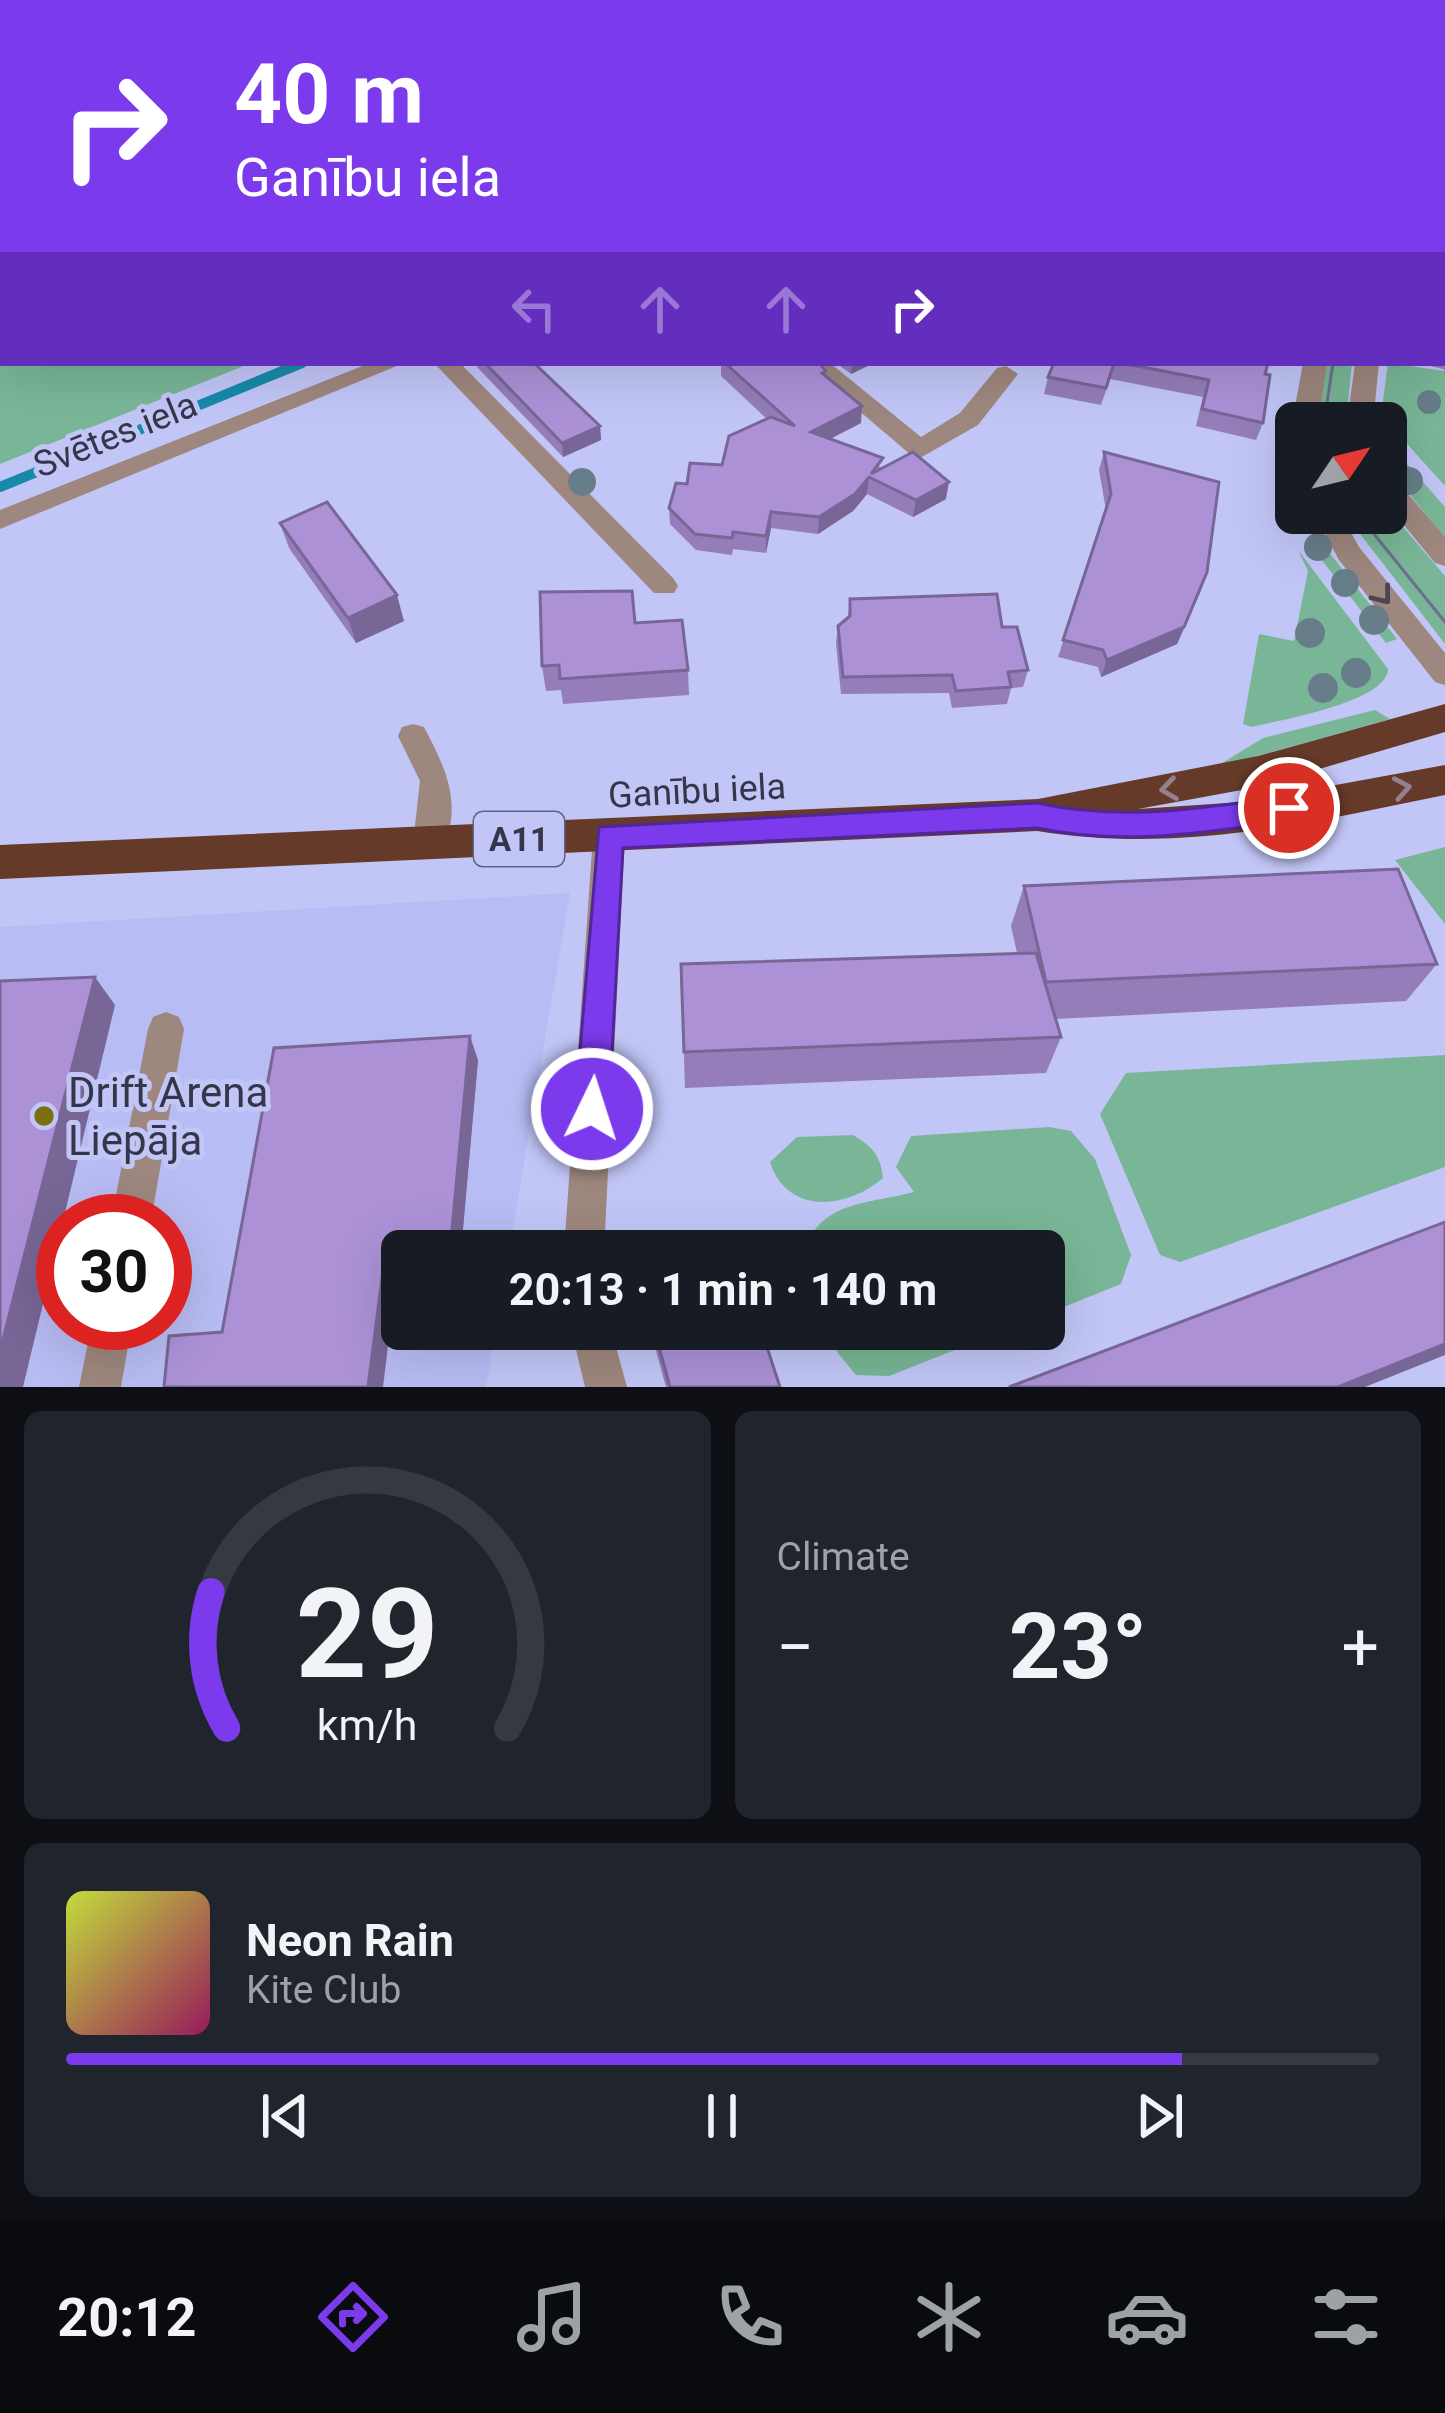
<!DOCTYPE html>
<html lang="en">
<head>
<meta charset="utf-8">
<style>
	:root { --surface:#171b24; --page:#20242c; --text:#f1f3f6; --muted:#9ea1a6; --line:#363941; --accent:#7c3aed }
	body { margin:0; font-family:Roboto,sans-serif; background:var(--page); color:var(--text); height:100vh; display:flex; flex-direction:column; font-size:45px; white-space:nowrap }
	* { box-sizing:border-box; margin:0 }
	p { font-size:39px; color:var(--muted) }
	.icon { flex:none; width:66px; height:66px; fill:none; stroke:currentColor; stroke-width:2; stroke-linecap:round; stroke-linejoin:round }
	.map { position:relative; height:1387px; overflow:hidden }
	.sheet { display:flex; flex-direction:column; gap:24px; padding:24px; background:#0d0f14; flex:1 }
	.sheet>* { flex:none }
	.top-card { position:absolute; left:0px; top:0px; width:1446px; height:366px; box-shadow:0 12px 48px #0002; background:#7c3aed; color:#fff; overflow:hidden }
	.needle { width:78px; rotate:55deg }
	.fabs { position:absolute; left:1275px; top:402px; display:grid; gap:24px }
	.fabs a { display:grid; place-items:center; width:132px; height:132px; border-radius:18px; background:var(--surface); box-shadow:0 12px 48px #0002; font-size:60px }
	.speed { position:absolute; left:36px; top:1194px; display:flex; gap:24px; font-size:60px; font-weight:700; text-align:center }
	.speed>* { display:grid; place-content:center; width:156px; height:156px; border-radius:50%; background:var(--surface); box-shadow:0 12px 48px #0002; line-height:1 }
	.speed .limit { border:18px solid #d22; background:#fff; color:#111 }
	.pin { position:absolute; display:grid; place-items:center; width:102px; height:102px; color:#fff; margin:-51px; border:6px solid #fff; border-radius:50%; box-shadow:0 3px 12px #0007 }
	.me { position:absolute; width:132px; margin:-66px; rotate:4deg; stroke-linejoin:round; filter:drop-shadow(0 0 9px #0008) }
	.turn { display:flex; align-items:center; gap:42px; height:252px; padding:0 36px; font-size:54px }
	.turn .icon { width:156px; height:156px; stroke-width:2.5 }
	.turn b { display:block; font-size:84px; line-height:102px }
	.lanes { display:flex; align-items:center; height:114px; padding:0 36px; background:#0003; justify-content:center; gap:60px; direction:ltr }
	.lanes .off { opacity:.35 }
	.big { font-size:90px; font-weight:700; line-height:1.1 }
	.sheet .tile { flex:1; display:flex; flex-direction:column; justify-content:center; gap:18px; min-width:0; padding:0 42px; border-radius:18px; background:var(--page) }
	.sheet .dial { align-items:center; gap:0 }
	.dial svg { height:312px; overflow:visible; fill:none; stroke:var(--line); stroke-width:7; stroke-linecap:round; text-anchor:middle }
	.dial text { fill:var(--text); stroke:none }
	.song { display:flex; align-items:center; gap:36px }
	.cover { width:144px; height:144px; border-radius:18px; background:linear-gradient(135deg,hsl(70 70% 55%),hsl(330 70% 35%)) }
	.played { height:12px; border-radius:6px; background:linear-gradient(90deg,var(--accent) 85%,var(--line) 85%) }
	.keys { display:flex; justify-content:space-around; direction:ltr }
	.heat { display:flex; justify-content:space-between; align-items:center; font-size:66px; direction:ltr }
	.sheet .tiles { flex:1; display:grid; gap:24px; grid-template-columns:1fr 1fr }
	.tile:last-child { grid-column:span 2 }
	.trip { position:absolute; left:381px; top:1230px; width:684px; height:120px; border-radius:18px; background:var(--surface); box-shadow:0 12px 48px #0002; font-weight:700; line-height:120px; text-align:center }
	.tabs { display:flex; height:192px; justify-content:space-around; align-items:center; background:#090b0e; color:var(--muted) }
	.tabs .icon { width:84px; height:84px }
	.tabs .on { color:var(--accent) }
	.tabs b { font-size:54px; color:var(--text) }
	.map>svg:first-child { display:block }
	.built { fill:#b8bcf4; fill-rule:evenodd }
	.green { fill:#79b697 }
	.lines { fill:none; stroke-linecap:round; stroke-linejoin:round }
	.stream-far1 { stroke:#178aa9; stroke-width:9 }
	.stream { stroke:#178aa9; stroke-width:10 }
	.minor { fill:#9e877e; fill-rule:evenodd }
	.highway { fill:#663a29; fill-rule:evenodd }
	.tram { stroke:#6e7090; stroke-width:3 }
	.tree { fill:#677e8a }
	.wall { fill:#947db9 }
	.shaded-wall { fill:#786696 }
	.building { fill:#ac91d7; stroke:#786696; stroke-width:3 }
	.oneway { stroke:#4a4654 }
	.oneway2 { stroke:#948090 }
	.route { fill:#7c3aed; stroke:#51269a; stroke-width:3 }
	.poi-dot { fill:#7b6f0d; stroke:#c2c6f7; stroke-width:4.5 }
	.labels { text-anchor:middle; stroke-width:10; stroke-linejoin:round; paint-order:stroke }
	.shield { fill:#c2c6f7; stroke:#5f617e; stroke-width:3 }
	.shield-label { font-size:33px; font-weight:bold; fill:#35364a }
	.street-label { font-size:36px; fill:#35364a; stroke:#c2c6f7 }
	.near-poi-label { font-size:42px; fill:#35364a; stroke:#c2c6f7; text-anchor:start }
</style>
</head>
<body>
<div class="map">
<svg width="1445" height="1387" viewBox="0 0 1445 1387">
	<rect width="100%" height="100%" fill="#c2c6f7"/>
	<path class="built" d="M570,893l-61,358h-107v78h94l-10,58h-486v-460zM63,1221h102v102h-102z"/>
	<g class="green">
		<path d="M0,0h1181l-1178,3v360h248l-251,101z"/>
		<path d="M1326,363h26l-6,60h-29z"/>
		<path d="M1388,363l57,8v115l-64,-71z"/>
		<path d="M1386,440l59,67v31l-56,-69z"/>
		<path d="M1386,507l59,69v68l-101,-131h42z"/>
		<path d="M1317,537l80,102 -11,4 -75,-97z"/>
		<path d="M1298,550l90,119c-1,33 -107,51 -137,58l-8,-3 16,-90 35,7 14,-70z"/>
		<path d="M1375,710l15,9 -176,49 49,-30z"/>
		<path d="M1445,847v77l-50,-64z"/>
		<path d="M1445,1055v112l-265,95 -20,-7 -60,-141 26,-41z"/>
		<path d="M1049,1127l22,4 24,28 36,96 -10,29 -77,31v-64h-239c14,-50 64,-47 109,-59l-18,-25 15,-31z"/>
		<path d="M853,1135c20,12 27,20 30,43 -37,32 -96,37 -113,-16l27,-25z"/>
		<path d="M827,1329h181l-119,47 -33,-1 -19,-23z"/>
	</g>
	<g class="lines">
		<path class="stream-far1" d="M1238,3l7,-3"/>
		<path class="stream" d="M0,487l302,-124"/>
		<g class="minor">
			<path d="M6,0h18l2,3h-18z"/>
			<path d="M1008,0h22l2,3h-22z"/>
			<rect x="1416" y="0" width="18" height="3"/>
			<rect x="1443" y="249" width="2" height="14"/>
			<path d="M370,363h34l-404,166v-19z"/>
			<path d="M434,363h26l214,216 4,7 -4,7h-20z"/>
			<path d="M803,363h27l91,74 39,-24 37,-45 9,-2 12,8 -40,51 -58,33 -9,-3z"/>
			<path d="M1303,363h24l-9,60h-22v6l-4,-6z"/>
			<path d="M1355,363h24l-6,60h-26z"/>
			<path d="M1386,476l9,3 50,58v29l-10,-3 -49,-60z"/>
			<path d="M1314,513h26l19,34 86,106v32l-10,-3 -96,-122z"/>
			<path d="M413,724l11,3c22,42 40,78 17,126l-12,4 -12,-4 -4,-10 7,-62 -22,-45 4,-9z"/>
			<path d="M609,822l11,4 5,10 -21,415h-40l29,-415 5,-10z"/>
			<path d="M166,1012l13,5 5,12 -33,192h-40l37,-192 5,-12z"/>
			<path d="M92,1323h40l-11,64h-42z"/>
			<path d="M571,1329h40l16,58h-42z"/>
		</g>
		<path class="highway" d="M1445,704v28l-187,55 -120,22 104,-7 203,-37v30c-137,28 -268,59 -408,36l-1037,48v-34l1038,-46 220,-43z"/>
		<g class="tram">
			<path d="M1324,423l9,-60"/>
			<path d="M1357,513l88,109"/>
		</g>
	</g>
	<g class="tree">
		<circle cx="1429" cy="402" r="12"/>
		<circle cx="1409" cy="481" r="14"/>
		<circle cx="582" cy="482" r="14"/>
		<circle cx="1318" cy="547" r="14"/>
		<circle cx="1345" cy="583" r="14"/>
		<circle cx="1374" cy="620" r="15"/>
		<circle cx="1310" cy="633" r="15"/>
		<circle cx="1356" cy="673" r="15"/>
		<circle cx="1323" cy="688" r="15"/>
	</g>
	<g class="wall">
		<path d="M1445,271v100l-2,-2 -26,-6h26v-91z"/>
		<path d="M477,363h57l66,63 1,14 -38,17 -86,-90z"/>
		<path d="M721,363h98l7,8v5l35,47 -31,16 52,29 64,31 -33,18 -46,-23 -14,17 -35,23 -47,-6 -5,25 -33,-4 -1,6 -36,-5 -26,-26 -1,-16 18,-24 35,-19 45,-46 -46,-43z"/>
		<path d="M836,363h38l-23,11z"/>
		<path d="M1054,363h214l-5,60 -7,17 -60,-14 7,-29 -93,-18 -9,26 -57,-11 4,-17z"/>
		<path d="M1104,452l97,138 -24,54 -76,33 -3,-10 -40,-10 48,-147 -7,-40z"/>
		<path d="M280,523l124,98 -48,22 -67,-95z"/>
		<path d="M850,599l152,28 26,43 -5,17 -12,1 -4,16 -55,4 -3,-15 -108,1 -5,-51 2,-17 10,-8z"/>
		<path d="M635,623l53,47 1,25 -126,9 -2,-14 -15,1 -4,-25z"/>
		<path d="M1024,886l413,78 -31,37 -350,18 5,18 -15,36 -361,15 -4,-124 336,-11 -6,-27z"/>
		<path d="M478,1060l-17,191h-59v46l-180,35z"/>
		<path d="M650,1329h111l19,58h-114z"/>
	</g>
	<g class="shaded-wall">
		<path d="M852,363h22l-23,11z"/>
		<path d="M862,406l-1,17 -51,26 1,-17z"/>
		<path d="M600,426l1,14 -38,17 -1,-14z"/>
		<path d="M869,477l-2,17 -14,17 -35,23 1,-17z"/>
		<path d="M949,482l-3,17 -33,18 3,-17z"/>
		<path d="M771,512v16l-5,25v-17z"/>
		<path d="M1201,590l-24,54 -76,33 6,-17z"/>
		<path d="M397,595l7,26 -48,22 -8,-25z"/>
		<path d="M95,977l20,28 -92,382h-23v-36z"/>
		<path d="M470,1036l8,24 -17,191h-11z"/>
		<path d="M382,1278l12,19 -11,90h-15z"/>
		<path d="M1445,1344v11l-80,32h-27z"/>
	</g>
	<g class="building">
		<path d="M1445,271v69h-2v-68z"/>
		<path d="M485,363h49l66,63 -38,17z"/>
		<path d="M725,363h94l7,8 -4,2 40,33 -51,26 72,26 -12,16 42,-22 36,30 -33,18 -47,-23 -14,17 -36,23 -48,-5 -5,24 -33,-4 -1,6 -37,-4 -26,-26 7,-25 11,1 3,-21 32,2 7,-29 42,-19 24,9z"/>
		<path d="M1054,363h60l-8,25 -58,-11z"/>
		<path d="M1122,363h146l-3,11 5,1 -7,48 -61,-14 7,-29z"/>
		<path d="M1104,452l115,30 -12,90 -23,55 -77,33 -4,-10 -40,-10 48,-146z"/>
		<path d="M327,502l70,93 -49,23 -68,-95z"/>
		<path d="M632,591l3,32 47,-3 6,50 -128,9 -1,-14 -17,1 -2,-74z"/>
		<path d="M997,594l5,33h15l11,43 -20,2 3,15 -55,4 -4,-16 -109,2 -5,-51 12,-10v-17z"/>
		<path d="M1398,869l39,95 -391,18 -22,-96z"/>
		<path d="M1036,953l25,84 -377,15 -3,-88z"/>
		<path d="M95,977l-95,374v-370z"/>
		<path d="M470,1036l-20,215h-48v26l-20,1 -14,109h-204l5,-51 53,-4 52,-284z"/>
		<path d="M1445,1222v122l-107,43h-329z"/>
		<path d="M654,1329h107l19,58h-110z"/>
	</g>
	<defs><path id="oneway-chevron" d="M-2-3.5L2.5 0L-2 3.5" fill="none" stroke-width="1.6" stroke-linecap="round" stroke-linejoin="round" transform="scale(3)"/></defs>
	<use class="oneway" href="#oneway-chevron" transform="translate(1383 596) rotate(52)"/>
	<g class="oneway2">
		<use href="#oneway-chevron" transform="translate(1402 788) rotate(-10)"/>
		<use href="#oneway-chevron" transform="translate(1169 789) rotate(172)"/>
	</g>
	<path class="route" d="M1289,796l15,12 -15,13c-87,12 -165,25 -252,7l-414,20 -14,261 -5,12 -12,4 -12,-4 -5,-12 24,-282 438,-24c87,19 165,5 252,-7z"/>
	<circle class="poi-dot" cx="44" cy="1116" r="12"/>
	<g class="labels">
		<rect class="shield" x="474" y="812" width="90" height="54" rx="9"/>
		<g class="shield-label">
			<text x="519" y="851">A11</text>
		</g>
		<g class="street-label">
			<text transform="translate(115 434) rotate(-22)" y="13">Svētes iela</text>
			<text transform="translate(697 790) rotate(-3)" y="13">Ganību iela</text>
		</g>
		<g class="near-poi-label">
			<text x="68" y="1107">Drift Arena<tspan x="68" dy="48">Liepāja</tspan></text>
		</g>
	</g>
</svg>
<div class="fabs">
<a><svg class="needle" viewBox="-14 -14 28 28"><path d="M0-13l5 13h-10z" fill="#e53935"/><path d="M0 13l5-13h-10z" fill="#9ea1a6"/></svg></a>
</div>
<div class="speed"><div class="limit">30</div></div>
<div class="pin" style="left:1289px;top:808px;background:#d93025"><svg class="icon" aria-label="arrive" viewBox="0 0 24 24"><path d="M6 21V4h12l-3 4 3 4H6"/></svg></div>
<svg class="me" style="left:592px;top:1109px" viewBox="-20 -20 40 40"><circle r="17" fill="#7c3aed" stroke="#fff" stroke-width="3"/><path d="M0-11L8 9 0 5-8 9z" fill="#fff"/></svg>
<div class="trip">20:13 · 1 min · 140 m</div>
<div class="top-card">
<div class="turn"><svg class="icon" aria-label="right" viewBox="0 0 24 24"><path d="M7 20v-9h11M14 6l5 5-5 5"/></svg><div><b>40 m</b>Ganību iela</div></div>
<div class="lanes"><svg class="icon off" aria-label="left" viewBox="0 0 24 24"><path d="M17 20v-9H6M10 6l-5 5 5 5"/></svg><svg class="icon off" aria-label="ahead" viewBox="0 0 24 24"><path d="M12 20V5M6 11l6-6 6 6"/></svg><svg class="icon off" aria-label="ahead" viewBox="0 0 24 24"><path d="M12 20V5M6 11l6-6 6 6"/></svg><svg class="icon" aria-label="right" viewBox="0 0 24 24"><path d="M7 20v-9h11M14 6l5 5-5 5"/></svg></div>
</div>
</div>
<section class="sheet">
<div class="tiles">
<div class="tile dial"><svg viewBox="0 0 100 80">
<path d="M14 69A42 42 0 1 1 86 69"/>
<path d="M14 69A42 42 0 0 1 10 34" stroke="#7c3aed"/>
<text x="50" y="56" font-size="32" font-weight="700">29</text>
<text x="50" y="72" font-size="11">km/h</text>
</svg></div>
<div class="tile"><p>Climate</p>
<div class="heat"><a>−</a><b class="big">23°</b><a>+</a></div>
</div>
<div class="tile">
<div class="song"><i class="cover"></i><div><b>Neon Rain</b><p>Kite Club</p></div></div>
<div class="played"></div>
<div class="keys"><svg class="icon" aria-label="previous" viewBox="0 0 24 24"><path d="M18 5L8 12l10 7zM5 5v14"/></svg><svg class="icon" aria-label="pause" viewBox="0 0 24 24"><path d="M8 5v14M16 5v14"/></svg><svg class="icon" aria-label="next" viewBox="0 0 24 24"><path d="M6 5l10 7-10 7zM19 5v14"/></svg></div>
</div>
</div>
</section>
<nav class="tabs">
<b>20:12</b>
<svg class="icon on" aria-label="directions" viewBox="0 0 24 24"><path d="M12 3l9 9-9 9-9-9zM9 14v-3h6M13 9l2 2-2 2"/></svg>
<svg class="icon" aria-label="music" viewBox="0 0 24 24"><path d="M9 18V5l10-2v13"/><circle cx="6" cy="18" r="3"/><circle cx="16" cy="16" r="3"/></svg>
<svg class="icon" aria-label="phone" viewBox="0 0 24 24"><path d="M5 4h4l2 5-3 2q2 4 5 5l2-3 5 2v4C11 20 4 13 5 4z"/></svg>
<svg class="icon" aria-label="climate" viewBox="0 0 24 24"><path d="M12 3v18M4 7l16 10M4 17L20 7"/></svg>
<svg class="icon" aria-label="car" viewBox="0 0 24 24"><path d="M5 17H2v-5l4-1 3-4h7l3 4 3 1v5h-3M9 17h6M6 11h13"/><circle cx="7" cy="17" r="2"/><circle cx="17" cy="17" r="2"/></svg>
<svg class="icon" aria-label="filters" viewBox="0 0 24 24"><path d="M4 7h16M4 17h16"/><circle cx="9" cy="7" r="2"/><circle cx="15" cy="17" r="2"/></svg>
</nav>
</body>
</html>
